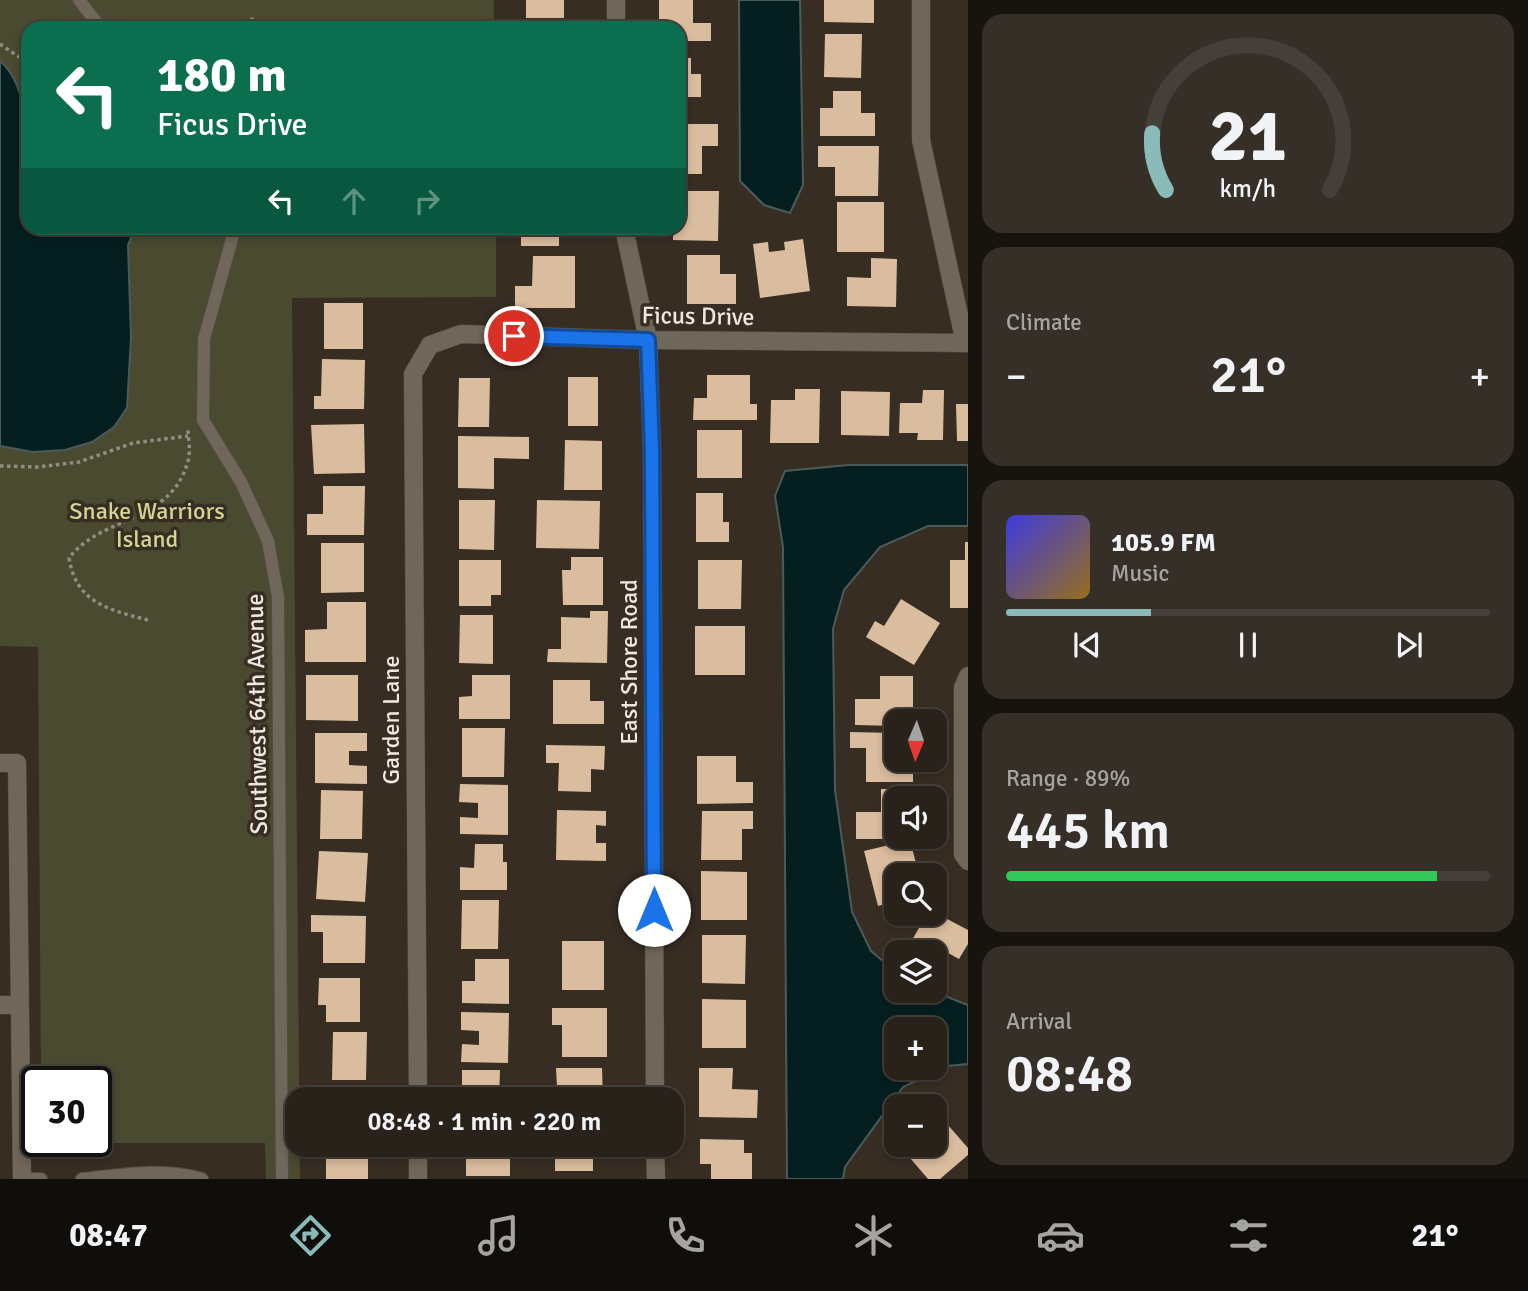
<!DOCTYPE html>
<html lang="en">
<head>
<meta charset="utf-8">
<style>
	:root { --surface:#29221a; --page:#352f27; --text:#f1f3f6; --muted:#a5a4a2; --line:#453f39; --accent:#8bbbb9 }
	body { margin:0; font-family:Signika,sans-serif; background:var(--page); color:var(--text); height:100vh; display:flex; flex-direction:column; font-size:26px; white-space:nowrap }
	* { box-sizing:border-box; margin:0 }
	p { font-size:23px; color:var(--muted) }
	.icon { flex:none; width:38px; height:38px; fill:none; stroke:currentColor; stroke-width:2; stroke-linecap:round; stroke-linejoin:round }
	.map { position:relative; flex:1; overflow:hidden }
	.sheet { display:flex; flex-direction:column; gap:14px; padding:14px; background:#17130e; width:560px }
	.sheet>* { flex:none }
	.top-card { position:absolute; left:21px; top:21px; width:665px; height:214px; border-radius:21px; box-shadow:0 4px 10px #0003,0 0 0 2px var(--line); background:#0b6e4f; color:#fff; overflow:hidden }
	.needle { width:46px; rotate:182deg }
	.controls { position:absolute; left:884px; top:709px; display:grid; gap:14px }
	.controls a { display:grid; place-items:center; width:63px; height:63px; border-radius:14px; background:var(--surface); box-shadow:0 4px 10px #0003,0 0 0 2px var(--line); font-size:35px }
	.speed { position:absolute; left:21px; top:1066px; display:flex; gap:14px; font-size:35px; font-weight:700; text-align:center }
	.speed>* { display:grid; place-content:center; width:91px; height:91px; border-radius:50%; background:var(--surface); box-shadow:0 4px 10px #0003,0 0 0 2px var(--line); line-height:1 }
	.speed .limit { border:4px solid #111; border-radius:10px; background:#fff; color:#111 }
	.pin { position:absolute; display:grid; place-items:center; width:60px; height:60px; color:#fff; margin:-30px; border:4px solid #fff; border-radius:50%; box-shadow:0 2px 7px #0007 }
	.me { position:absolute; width:77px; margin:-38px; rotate:0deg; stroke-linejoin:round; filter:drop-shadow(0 0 5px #0008) }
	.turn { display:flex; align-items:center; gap:24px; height:147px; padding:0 21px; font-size:32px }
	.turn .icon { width:91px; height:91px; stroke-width:2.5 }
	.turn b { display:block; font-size:49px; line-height:60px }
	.lanes { display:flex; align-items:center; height:66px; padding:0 21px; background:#0003; justify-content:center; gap:35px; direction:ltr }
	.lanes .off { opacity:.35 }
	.big { font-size:52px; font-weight:600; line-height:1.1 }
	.sheet .widget { flex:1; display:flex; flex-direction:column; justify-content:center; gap:10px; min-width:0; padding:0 24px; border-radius:21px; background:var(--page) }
	.sheet .dial { align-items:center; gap:0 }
	.dial svg { height:182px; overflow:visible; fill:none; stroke:var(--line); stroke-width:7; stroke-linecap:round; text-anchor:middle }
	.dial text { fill:var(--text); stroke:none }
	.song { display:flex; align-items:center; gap:21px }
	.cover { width:84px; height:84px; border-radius:10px; background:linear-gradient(135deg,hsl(240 70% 55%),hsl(40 70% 35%)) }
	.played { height:7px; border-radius:4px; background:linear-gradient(90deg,var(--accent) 30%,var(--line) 30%) }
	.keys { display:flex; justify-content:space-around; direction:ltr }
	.heat { display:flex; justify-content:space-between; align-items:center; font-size:38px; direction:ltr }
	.charge { height:10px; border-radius:5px; background:linear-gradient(90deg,#34c759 89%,var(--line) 0) }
	.trip { position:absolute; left:285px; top:1087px; width:399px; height:70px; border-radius:21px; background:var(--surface); box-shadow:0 4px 10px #0003,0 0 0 2px var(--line); font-weight:600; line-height:70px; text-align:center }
	.dock { display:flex; height:112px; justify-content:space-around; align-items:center; background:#100e0a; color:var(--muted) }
	.dock .icon { width:49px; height:49px }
	.dock .on { color:var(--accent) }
	.dock b { font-size:32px; color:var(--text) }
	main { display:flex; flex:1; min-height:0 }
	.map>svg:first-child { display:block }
	.green { fill:#494a30 }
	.water { fill:#051e20; stroke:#4b5b5a; stroke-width:2; fill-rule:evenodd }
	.building { fill:#dabc9e }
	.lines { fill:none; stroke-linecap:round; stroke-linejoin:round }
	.lane-casing { stroke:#544b41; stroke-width:14 }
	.street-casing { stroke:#544b41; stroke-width:19 }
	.path { stroke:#948c84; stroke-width:3.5; stroke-dasharray:3.5 3.5; stroke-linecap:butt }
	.lane { stroke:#6f6759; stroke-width:12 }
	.street { stroke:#6f6759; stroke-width:18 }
	.route-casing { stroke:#114b97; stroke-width:18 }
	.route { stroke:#1a73e8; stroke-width:12 }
	.labels { text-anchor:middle; stroke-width:7; stroke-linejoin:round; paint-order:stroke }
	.street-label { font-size:24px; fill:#eee8e1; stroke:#372d23 }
	.park-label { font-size:24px; fill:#d2d495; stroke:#372d23 }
</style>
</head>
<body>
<main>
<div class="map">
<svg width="968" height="1179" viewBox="0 0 968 1179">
	<rect width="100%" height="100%" fill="#372d23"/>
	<path class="green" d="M0,0h494v28h-466v200h468v69l-204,1 8,881h-34l-1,-36h-223l54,-2v-59l-55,-1 -3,-434 -38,-1z"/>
	<g class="water">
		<path d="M739,0h61l3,185 -13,28 -26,-8 -24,-24z"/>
		<path d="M0,61c37,31 28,121 28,167h107l-7,17 3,92 -4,71 -13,19 -22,15 -27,8 -32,2 -33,-6z"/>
		<path d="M849,465h119v61h-40l-48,21 -36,43 -11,39 2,161 17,122 19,39 25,21v18l36,1 36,14v59l-21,2 -44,21 -58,80 -2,12h-56l-4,-632 -8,-51 10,-25zM896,1029h38v39h-38z"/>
	</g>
	<g class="building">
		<rect x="526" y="0" width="38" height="18"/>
		<path d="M659,0h34v23h18v18h-32v-13h-20z"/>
		<path d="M824,0h50v23l-50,-1z"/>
		<path d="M825,34h37l-1,44 -37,-1z"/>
		<path d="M679,58h12v16h10v23h-19v10h-3z"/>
		<path d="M833,91h28v22h14v23h-55v-28h13z"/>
		<path d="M679,124h39v22h-16v28h-23z"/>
		<path d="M818,146h61l-1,50h-43v-29h-17z"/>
		<path d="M679,191h40l-1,50 -45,-1v-12h6z"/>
		<rect x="837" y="202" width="47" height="50"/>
		<rect x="521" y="228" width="38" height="18"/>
		<path d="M803,239l7,52 -50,7 -7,-54 15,-2 1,10 16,-2 -1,-8z"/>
		<path d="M687,255h33v19h16v30h-49z"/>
		<path d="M533,256h42v52h-60v-22h17z"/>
		<path d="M871,258l26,1 -1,48 -49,-1v-29l24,1z"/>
		<rect x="324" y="303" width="39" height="46"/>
		<path d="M322,359l43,1 -1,49h-50v-13h7z"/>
		<path d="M707,375h43v29h7v16h-64l1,-22h13z"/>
		<rect x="568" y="377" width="30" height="49"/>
		<path d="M459,378h31l-1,49h-31z"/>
		<path d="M795,389h25l-1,54h-49l1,-43h24z"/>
		<path d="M923,390h21l-1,50h-26l1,-7h-19l1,-30h22z"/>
		<path d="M841,391l49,1 -1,44 -48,-1z"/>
		<path d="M956,404h12v37h-11z"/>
		<path d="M364,424l1,49 -51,1 -3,-49z"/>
		<rect x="697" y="430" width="45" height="48"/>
		<path d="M458,436l71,1v22l-35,-1v31l-36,-1z"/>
		<path d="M565,440l37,1v49h-38z"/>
		<path d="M323,486h42l-1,49h-57v-21h16z"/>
		<path d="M696,493h27v29h6v20h-33z"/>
		<path d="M459,500h36l-1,50 -35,-1z"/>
		<path d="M537,500l63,1 -1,48 -63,-1z"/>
		<path d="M965,542h3v66h-18v-48h15z"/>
		<path d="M321,543h43v49l-43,1z"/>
		<path d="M571,557h32v48h-40l-1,-35h9z"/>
		<path d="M459,560h42v35h-10v11h-32z"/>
		<path d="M698,560h44l-1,49h-43z"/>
		<path d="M901,599l39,24 -26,42 -48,-28 9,-16 9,5z"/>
		<path d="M327,602h39v60h-61v-32l22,-1z"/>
		<path d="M590,611h18l-1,52 -60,-1 1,-13h13v-32l29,1z"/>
		<path d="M460,615h33v49l-34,-1z"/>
		<rect x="695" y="626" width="50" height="49"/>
		<path d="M306,675h52v46l-52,-1z"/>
		<path d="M472,675h38v44h-51v-22l13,-1z"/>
		<path d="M880,676h33v45h-17v5l-41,-1v-26h25z"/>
		<path d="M553,680h37v21h14v23h-51z"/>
		<path d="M462,728h43l-1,49h-42z"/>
		<path d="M850,732l46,1v27h17v22h-47v-34h-16z"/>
		<path d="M315,733h52v18h-18v14l18,1v18l-52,-1z"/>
		<path d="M546,745l59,1 -1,24 -13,-1v23l-33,-1 1,-28h-13z"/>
		<path d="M697,756h39v26h17v21l-56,1z"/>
		<path d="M460,784l48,1v50l-48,-1v-17l18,1v-15l-19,-1z"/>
		<path d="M881,789h33v9h-18v38h18v3h-58v-27h25z"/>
		<path d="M321,790l42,1 -1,48h-42z"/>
		<path d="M557,810l49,1v15l-10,-1v18h10v18l-50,-1z"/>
		<path d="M702,811h51v18h-11v31h-41z"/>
		<path d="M910,840l9,35h-23v33l-3,-6 -15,4 -14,-55z"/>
		<path d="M475,844h28v18h4v28h-47v-23l14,1z"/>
		<path d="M319,851l49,2 -3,49 -49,-3z"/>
		<path d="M701,871l46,1v48h-46z"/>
		<path d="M462,900h37l-1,49h-37z"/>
		<path d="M934,912l34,18v14l-9,15 -11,-6 -6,11 -8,-4v-8l-22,-12 15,-26z"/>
		<path d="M311,915l55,1 -1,47h-42v-31h-12z"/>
		<path d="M702,935h44l-1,49 -43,-1z"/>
		<rect x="562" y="941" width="42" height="49"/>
		<path d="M475,959h34v45l-47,-1v-22h13z"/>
		<path d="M319,978h41v44h-34v-17h-8z"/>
		<path d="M702,999l44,1v48h-44z"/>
		<path d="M552,1008h55v49h-45v-32h-10z"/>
		<path d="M461,1012l48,1 -1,50 -47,-1 1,-18 17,1v-14l-18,-1z"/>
		<path d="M333,1032h34l-1,48h-34z"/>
		<path d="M556,1068h46l1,31h-40v-12h-6z"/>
		<path d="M699,1068h34l-1,21 26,1 -1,28 -58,-1z"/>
		<path d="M462,1070h38l-1,29h-37z"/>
		<path d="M322,1092l46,1v6h-46z"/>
		<path d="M934,1109l34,39v7l-28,24h-12l-30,-35h36z"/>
		<path d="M700,1139l44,1v13h8v26h-41v-15h-11z"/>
		<rect x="466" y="1144" width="44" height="32"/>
		<rect x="555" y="1144" width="38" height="27"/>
		<path d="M326,1157l42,1v21h-42z"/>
	</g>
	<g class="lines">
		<defs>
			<g id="lane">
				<path d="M79,0l22,28"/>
				<path d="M235,228l-31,111 -1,81 38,62 27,59 10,56 4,582"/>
				<path d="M22,1179h19"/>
				<path d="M82,1179c38,-4 83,-12 120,0"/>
			</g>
			<g id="street">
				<path d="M616,0v28"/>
				<path d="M921,0v140l44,203"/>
				<path d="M624,228l24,112 4,110 3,649"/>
				<path d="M968,676l-5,12v166l5,7"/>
				<path d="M0,763h17l5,416"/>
				<path d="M0,1005h19"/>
				<path d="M418,1099l-5,-725 17,-29 31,-11 187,6 320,3"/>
				<path d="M418,1144v35"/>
				<path d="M655,1144l1,35"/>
			</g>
		</defs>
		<use href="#lane" class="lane-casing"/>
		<use href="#street" class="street-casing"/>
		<g class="path">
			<path d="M252,28v-13"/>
			<path d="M0,44l28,19"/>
			<path d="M0,466l38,1 41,-5 54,-19 55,-7"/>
			<path d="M148,620c-39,-10 -72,-17 -79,-62 33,-43 102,-34 119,-97 3,-10 0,-23 0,-33"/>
		</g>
		<use href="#lane" class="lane"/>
		<use href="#street" class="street"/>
	</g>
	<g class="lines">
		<defs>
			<path id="route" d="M514,336l134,4 4,110 2,460"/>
		</defs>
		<use href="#route" class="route-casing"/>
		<use href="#route" class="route"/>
	</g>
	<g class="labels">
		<g class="street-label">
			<text transform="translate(698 316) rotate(1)" y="8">Ficus Drive</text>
			<text transform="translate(629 662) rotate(-90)" y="8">East Shore Road</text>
			<text transform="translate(257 714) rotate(-91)" y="8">Southwest 64th Avenue</text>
			<text transform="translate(391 720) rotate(-90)" y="8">Garden Lane</text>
		</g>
		<g class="park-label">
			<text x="147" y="519">Snake Warriors<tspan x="147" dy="28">Island</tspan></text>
		</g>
	</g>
</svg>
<div class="controls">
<a><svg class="needle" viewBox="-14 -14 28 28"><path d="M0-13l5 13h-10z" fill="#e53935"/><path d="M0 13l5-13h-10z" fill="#a5a4a2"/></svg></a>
<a><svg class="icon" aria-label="sound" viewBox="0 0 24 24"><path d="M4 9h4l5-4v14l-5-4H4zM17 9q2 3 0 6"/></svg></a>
<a><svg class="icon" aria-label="search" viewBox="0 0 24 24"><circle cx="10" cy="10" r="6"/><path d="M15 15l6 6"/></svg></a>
<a><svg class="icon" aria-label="layers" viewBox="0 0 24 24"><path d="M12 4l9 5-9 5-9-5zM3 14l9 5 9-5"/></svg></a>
<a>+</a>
<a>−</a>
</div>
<div class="speed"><div class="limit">30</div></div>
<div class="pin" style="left:514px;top:336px;background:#d93025"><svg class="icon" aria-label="arrive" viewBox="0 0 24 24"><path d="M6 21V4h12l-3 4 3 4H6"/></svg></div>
<svg class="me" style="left:654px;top:910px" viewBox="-20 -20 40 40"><circle r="19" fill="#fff"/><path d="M0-13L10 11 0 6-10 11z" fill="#1a73e8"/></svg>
<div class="trip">08:48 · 1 min · 220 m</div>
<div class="top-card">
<div class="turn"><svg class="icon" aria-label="left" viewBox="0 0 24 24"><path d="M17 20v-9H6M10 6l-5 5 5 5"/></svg><div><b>180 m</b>Ficus Drive</div></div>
<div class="lanes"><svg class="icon" aria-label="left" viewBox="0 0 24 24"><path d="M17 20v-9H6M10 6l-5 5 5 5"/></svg><svg class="icon off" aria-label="ahead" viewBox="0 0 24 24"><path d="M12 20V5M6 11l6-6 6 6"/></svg><svg class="icon off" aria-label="right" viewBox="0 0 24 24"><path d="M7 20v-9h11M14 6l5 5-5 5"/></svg></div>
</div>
</div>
<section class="sheet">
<div class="widget dial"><svg viewBox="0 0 100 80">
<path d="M14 69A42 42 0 1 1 86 69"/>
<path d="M14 69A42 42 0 0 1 8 44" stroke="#8bbbb9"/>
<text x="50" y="56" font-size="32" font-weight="700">21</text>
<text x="50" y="72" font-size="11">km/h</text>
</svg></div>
<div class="widget"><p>Climate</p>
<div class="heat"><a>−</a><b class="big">21°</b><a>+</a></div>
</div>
<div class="widget">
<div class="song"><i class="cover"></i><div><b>105.9 FM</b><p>Music</p></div></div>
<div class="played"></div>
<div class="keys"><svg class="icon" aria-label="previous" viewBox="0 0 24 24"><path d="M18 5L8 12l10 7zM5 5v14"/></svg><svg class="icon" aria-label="pause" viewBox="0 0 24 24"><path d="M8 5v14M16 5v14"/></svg><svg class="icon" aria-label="next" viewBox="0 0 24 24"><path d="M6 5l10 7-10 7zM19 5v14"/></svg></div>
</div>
<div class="widget"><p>Range · 89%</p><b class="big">445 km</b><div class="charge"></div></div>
<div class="widget"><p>Arrival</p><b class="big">08:48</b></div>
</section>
</main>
<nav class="dock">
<b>08:47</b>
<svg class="icon on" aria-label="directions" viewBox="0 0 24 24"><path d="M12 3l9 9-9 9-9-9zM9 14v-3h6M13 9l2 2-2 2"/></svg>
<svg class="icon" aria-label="music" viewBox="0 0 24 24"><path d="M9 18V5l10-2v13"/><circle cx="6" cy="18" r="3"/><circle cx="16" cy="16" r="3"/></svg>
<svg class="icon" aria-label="phone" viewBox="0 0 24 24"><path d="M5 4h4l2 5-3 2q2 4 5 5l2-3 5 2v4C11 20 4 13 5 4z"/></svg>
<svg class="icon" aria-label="climate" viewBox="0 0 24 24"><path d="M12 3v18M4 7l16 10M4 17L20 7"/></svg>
<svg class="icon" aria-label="car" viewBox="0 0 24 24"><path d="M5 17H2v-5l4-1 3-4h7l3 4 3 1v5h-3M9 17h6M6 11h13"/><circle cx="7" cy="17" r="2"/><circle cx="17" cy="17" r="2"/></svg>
<svg class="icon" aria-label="filters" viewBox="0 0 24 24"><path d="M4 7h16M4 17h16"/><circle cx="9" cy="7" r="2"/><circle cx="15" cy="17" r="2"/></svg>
<b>21°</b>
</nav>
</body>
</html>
